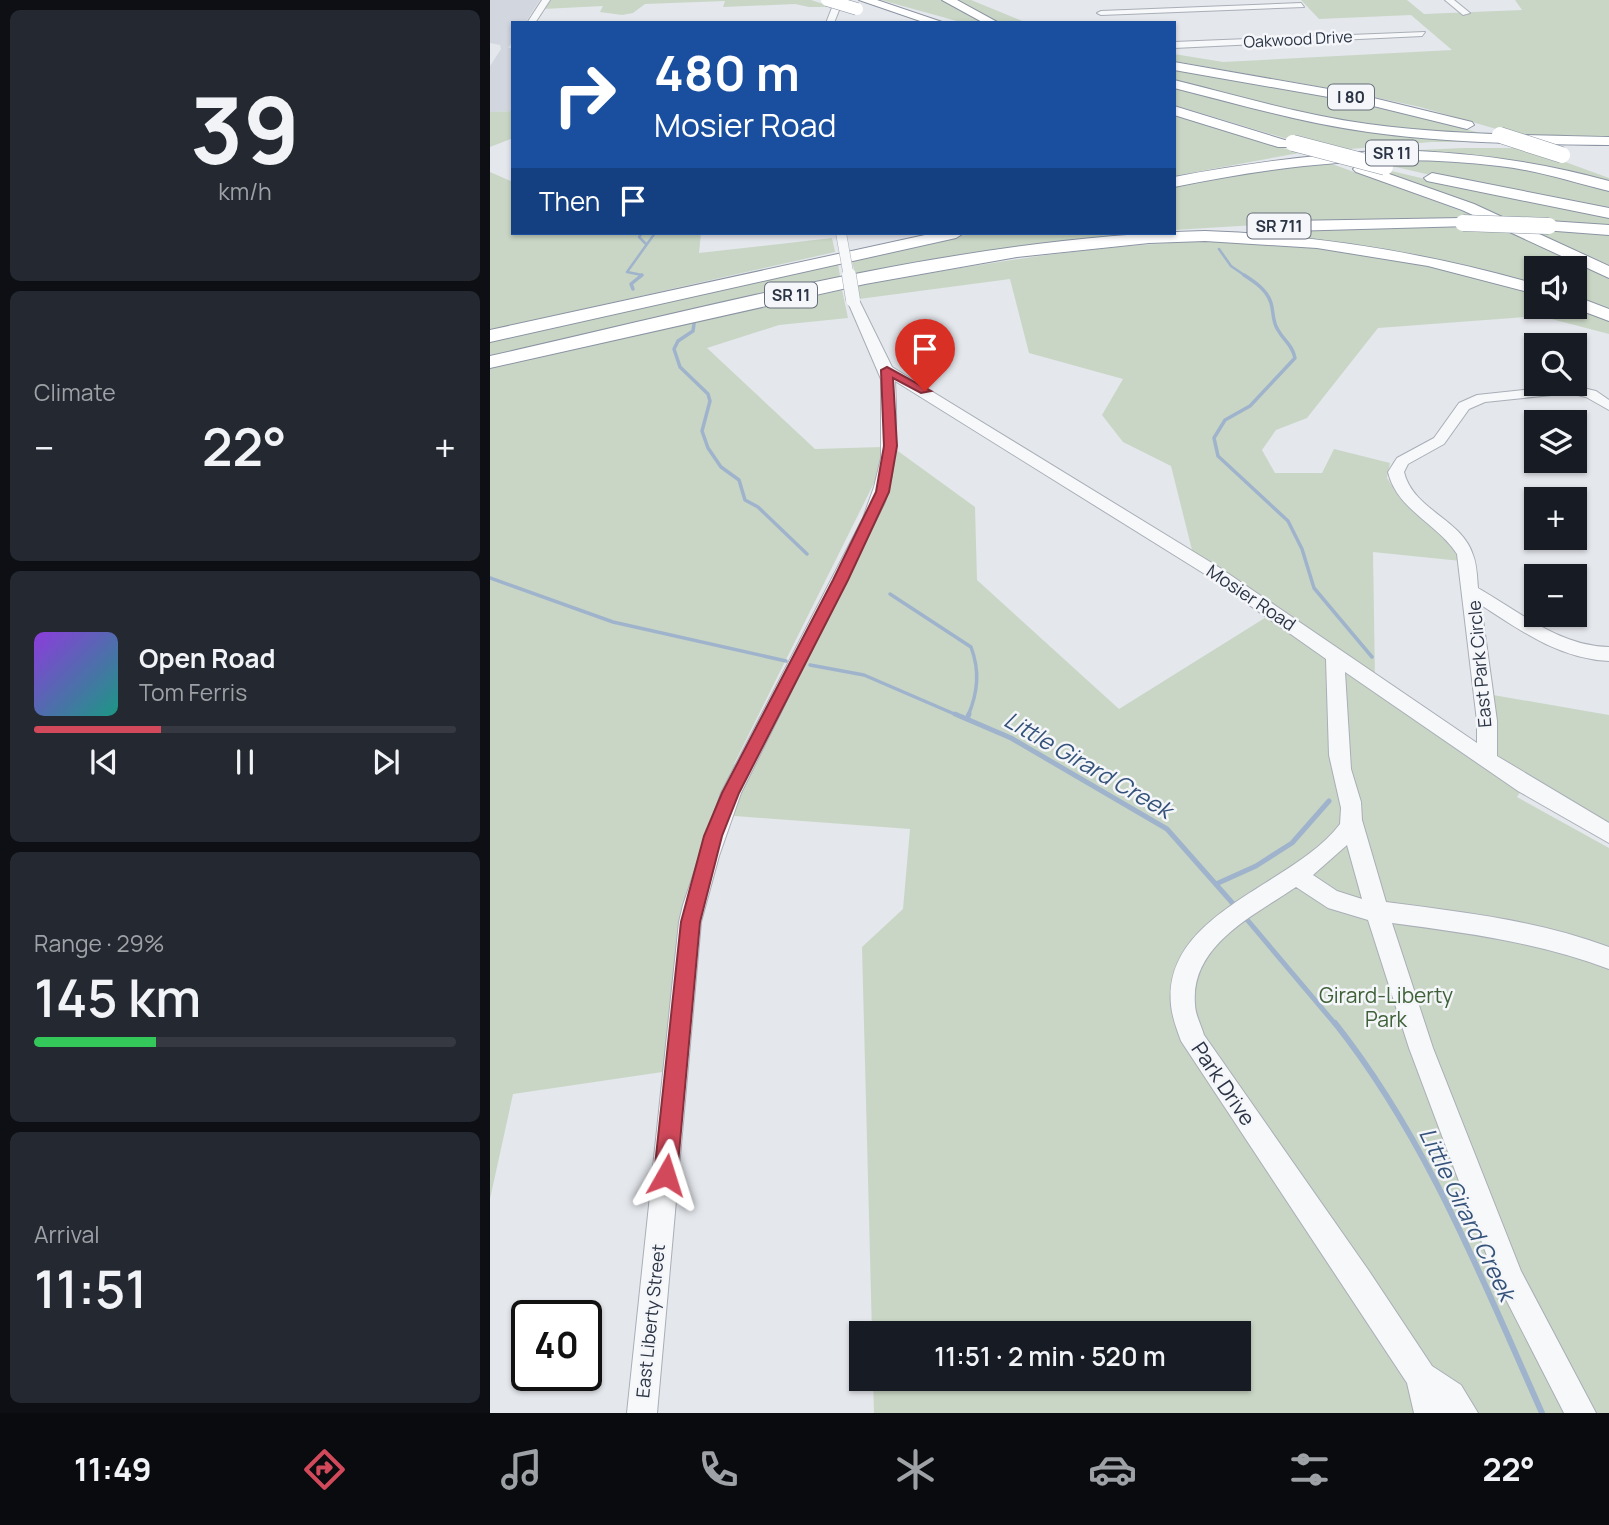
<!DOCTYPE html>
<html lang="en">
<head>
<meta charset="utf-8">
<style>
	:root { --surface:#171b24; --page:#242831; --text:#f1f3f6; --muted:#9ea1a6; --line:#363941; --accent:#d1495b }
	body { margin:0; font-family:Manrope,sans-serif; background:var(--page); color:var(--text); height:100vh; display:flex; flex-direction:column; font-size:26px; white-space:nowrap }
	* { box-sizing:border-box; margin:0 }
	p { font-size:23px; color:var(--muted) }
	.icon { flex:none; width:38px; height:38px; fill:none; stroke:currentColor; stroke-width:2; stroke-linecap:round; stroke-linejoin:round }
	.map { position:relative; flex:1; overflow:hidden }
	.side { display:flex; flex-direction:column; gap:10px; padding:10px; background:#0d0f14; width:490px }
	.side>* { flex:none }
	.banner { position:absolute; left:21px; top:21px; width:665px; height:214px; border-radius:0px; box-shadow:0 2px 5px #0004; background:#1a4fa0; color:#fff; overflow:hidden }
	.buttons { position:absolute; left:1034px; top:256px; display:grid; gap:14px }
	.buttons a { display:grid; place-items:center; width:63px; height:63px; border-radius:0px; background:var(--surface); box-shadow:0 2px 5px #0004; font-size:35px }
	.speed { position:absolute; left:21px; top:1300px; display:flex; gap:14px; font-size:35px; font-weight:700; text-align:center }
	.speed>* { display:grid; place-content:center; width:91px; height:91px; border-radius:50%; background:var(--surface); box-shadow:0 2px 5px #0004; line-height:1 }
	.speed .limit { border:4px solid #111; border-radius:10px; background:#fff; color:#111 }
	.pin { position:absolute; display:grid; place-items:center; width:60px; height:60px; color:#fff; margin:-72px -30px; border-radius:50% 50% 50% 0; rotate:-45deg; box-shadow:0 0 7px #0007 }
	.pin .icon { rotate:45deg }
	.me { position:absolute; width:77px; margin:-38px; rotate:6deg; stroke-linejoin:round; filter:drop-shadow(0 0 5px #0008) }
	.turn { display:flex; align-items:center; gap:24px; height:147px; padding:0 28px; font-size:32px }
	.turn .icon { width:91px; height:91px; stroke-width:2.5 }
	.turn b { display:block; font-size:49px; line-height:60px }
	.then { display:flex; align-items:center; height:66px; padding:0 28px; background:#0003; gap:14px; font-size:26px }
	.big { font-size:52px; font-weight:600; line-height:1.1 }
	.side .card { flex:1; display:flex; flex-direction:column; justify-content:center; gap:10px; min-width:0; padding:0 24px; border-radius:10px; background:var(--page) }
	.side .dial { align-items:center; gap:0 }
	.dial b { font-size:91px; line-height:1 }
	.song { display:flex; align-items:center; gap:21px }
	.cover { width:84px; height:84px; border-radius:10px; background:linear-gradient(135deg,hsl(270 70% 55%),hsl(170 70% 35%)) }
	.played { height:7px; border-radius:4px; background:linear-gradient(90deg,var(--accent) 30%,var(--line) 30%) }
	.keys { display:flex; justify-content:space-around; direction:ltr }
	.heat { display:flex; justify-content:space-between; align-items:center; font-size:38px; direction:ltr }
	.charge { height:10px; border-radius:5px; background:linear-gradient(90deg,#34c759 29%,var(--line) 0) }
	.trip { position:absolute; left:359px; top:1321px; width:402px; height:70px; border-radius:0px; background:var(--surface); box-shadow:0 2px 5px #0004; font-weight:600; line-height:70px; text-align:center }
	.dock { display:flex; height:112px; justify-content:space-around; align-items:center; background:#090b0e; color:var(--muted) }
	.dock .icon { width:49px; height:49px }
	.dock .selected { color:var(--accent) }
	.dock b { font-size:32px; color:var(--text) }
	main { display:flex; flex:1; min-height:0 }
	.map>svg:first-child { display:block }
	.built { fill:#d2d6de }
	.green { fill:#c9d6c5 }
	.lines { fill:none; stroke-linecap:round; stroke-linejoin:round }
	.stream-far3 { stroke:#9fb4cc; stroke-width:2.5 }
	.stream-far2 { stroke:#9fb4cc; stroke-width:3.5 }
	.stream-far1 { stroke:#9fb4cc; stroke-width:5 }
	.stream { stroke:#9fb4cc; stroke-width:6 }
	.minor-casing { stroke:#a9aeb7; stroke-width:2 }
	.highway-casing { stroke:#8b94a3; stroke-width:2 }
	.minor { fill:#f7f8fa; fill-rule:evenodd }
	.highway { fill:#fff; fill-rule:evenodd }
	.minor-bridge-far1-casing { stroke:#a9aeb7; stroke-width:11; stroke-linecap:butt }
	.minor-bridge-casing { stroke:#a9aeb7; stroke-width:15; stroke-linecap:butt }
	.highway-bridge-far1-casing { stroke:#8b94a3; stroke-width:13; stroke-linecap:butt }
	.highway-bridge-casing { stroke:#8b94a3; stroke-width:17; stroke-linecap:butt }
	.minor-bridge-far1 { stroke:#f7f8fa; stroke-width:10 }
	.minor-bridge { stroke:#f7f8fa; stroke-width:14 }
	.highway-bridge-far1 { stroke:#fff; stroke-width:12 }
	.highway-bridge { stroke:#fff; stroke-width:16 }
	.route { fill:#d1495b; stroke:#882f3b; stroke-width:2 }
	.labels { text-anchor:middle; stroke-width:5; stroke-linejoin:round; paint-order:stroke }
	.far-street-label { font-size:16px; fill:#2b3445; stroke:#f4f6f9 }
	.shield { fill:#f4f6f9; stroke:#676e7b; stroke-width:2 }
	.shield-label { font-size:16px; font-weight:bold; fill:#2b3445 }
	.street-label { font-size:18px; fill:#2b3445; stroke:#f4f6f9 }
	.near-park-label { font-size:21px; fill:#3f6138; stroke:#f4f6f9 }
	.near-street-label { font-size:21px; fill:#2b3445; stroke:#f4f6f9 }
	.near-water-label { font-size:23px; font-style:italic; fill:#34527a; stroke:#f4f6f9 }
</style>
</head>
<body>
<main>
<section class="side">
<div class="card dial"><b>39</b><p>km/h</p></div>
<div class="card"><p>Climate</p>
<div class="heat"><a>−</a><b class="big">22°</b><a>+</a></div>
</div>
<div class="card">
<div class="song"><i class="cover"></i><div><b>Open Road</b><p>Tom Ferris</p></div></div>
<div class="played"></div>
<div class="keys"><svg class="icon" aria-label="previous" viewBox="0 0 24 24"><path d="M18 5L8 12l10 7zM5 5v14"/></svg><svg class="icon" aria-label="pause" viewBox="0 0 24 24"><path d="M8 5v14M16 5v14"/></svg><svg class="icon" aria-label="next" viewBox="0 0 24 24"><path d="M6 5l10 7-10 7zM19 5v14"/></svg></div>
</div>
<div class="card"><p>Range · 29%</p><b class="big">145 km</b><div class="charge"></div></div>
<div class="card"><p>Arrival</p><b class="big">11:51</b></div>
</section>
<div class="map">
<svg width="1119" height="1413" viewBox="0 0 1119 1413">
	<rect width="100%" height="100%" fill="#e4e7ec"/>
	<path class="built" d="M0,0h50l-15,23h-12v18l-5,7h5v63l-23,1v-46l11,-17 -1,-4 -10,-2z"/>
	<g class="green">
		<path d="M59,0h262l22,7h-24l-14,-3 -72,3 2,-6 -80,3 -12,9 -11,2 -22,-3 3,-6 -60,3z"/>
		<path d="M391,0h62l43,23h-22z"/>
		<path d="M463,0h18l56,23h-29z"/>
		<path d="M811,0h106l17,14 98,-4 -7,-10h94v139l-85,-2 -104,-30 -70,-15 -176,-31v-7l49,8 229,-12 -41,-35 -92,4z"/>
		<path d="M684,68l184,33 130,34 -65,-3 -99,-13 -150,-37z"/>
		<path d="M684,85l146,36 190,21h-79l-104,9 -153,-46z"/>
		<path d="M23,111v27l-23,9v-35z"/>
		<path d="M684,114l125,39 -125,23z"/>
		<path d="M974,148h63l82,30v6l-29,-9 -185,-24z"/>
		<path d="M898,156l142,11 79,21v23l-114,-21 -142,-33z"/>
		<path d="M831,160l165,60 -167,1 -145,9v-45z"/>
		<path d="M893,169l76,18 150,29v11l-101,-6 -131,-49z"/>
		<path d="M0,172l23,10v51h188l-2,20 133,-15 3,14 -345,78z"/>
		<path d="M984,227l33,2 102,50v33l-34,-13v-31h-39v19l-72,-21 -235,-32 103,-6z"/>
		<path d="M1040,229l79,5v35z"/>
		<path d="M483,233h168l-73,8 -212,37 -4,-17z"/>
		<path d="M740,241l61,3 111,15 134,33v14h39l34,13v15l-69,-18 -162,12 -71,90 -31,12 -14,20 13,23h47l12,-24 56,14 -3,15 14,21 37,31 23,31 -88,-9 2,127 -182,-125 -22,-88 -48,-24 -21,-27 21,-36 -94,-26 -19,-74 -151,20 -2,-13c124,-22 247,-44 373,-45z"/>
		<path d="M348,264l3,18 -351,76v-18z"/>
		<path d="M352,290l6,28 -69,7 -72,23 108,101 67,-2 -5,30 -143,287 8,6 98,-190 51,-134 84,61 2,73 142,129 154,-96 252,172 -8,12 92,51v565h-735l-1,-34h366v-45l-367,-1 -10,-386 41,-38 7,-80 -188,-14 -9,21 -37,234 -163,24 -23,105v-831z"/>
		<path d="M1003,695l116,20v112l-116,-68z"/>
	</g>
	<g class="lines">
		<g class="stream-far3">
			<path d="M152,233l-3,4 7,7"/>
			<path d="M729,249l12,17 16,11"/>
			<path d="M150,277l2,-2 -15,-3 28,-39"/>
		</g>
		<g class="stream-far2">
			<path d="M754,275c11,7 23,15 27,28 3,10 1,18 7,27 6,11 14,14 17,28l-45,48 -25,14 -11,18 4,18 70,65 14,28 12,39 58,69"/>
			<path d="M143,289l-2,-5 11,-9"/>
			<path d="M204,324l-1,7 -15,10 -4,8 6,18 28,27 2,7 -8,30 6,17 13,19 18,13 6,20 13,7 49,47"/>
			<path d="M0,578l123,44 173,39"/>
			<path d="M400,594l81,53c9,24 7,45 -3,69"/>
			<path d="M320,665l54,10 95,41"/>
		</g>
		<g class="stream-far1">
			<path d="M465,714l56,24 156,91 69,78"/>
			<path d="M477,719l2,-5"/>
			<path d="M726,884l40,-18 36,-23 37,-42"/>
			<path d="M754,916l92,109"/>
		</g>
		<path class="stream" d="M845,1023c92,116 147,256 207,390"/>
		<defs>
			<g id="minor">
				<path d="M52,0h8l-15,23h-8z"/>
				<path d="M345,0h8l-9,23h-8z"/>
				<path d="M955,0h9l16,13 -7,2z"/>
				<path d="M811,3l3,4 -203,8 -4,-2 4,-2z"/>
				<path d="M935,32l-3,4 -248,12v-6z"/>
				<path d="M363,296l6,4 33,67 328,201 257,175v-22l-20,-167c-20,-31 -60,-44 -69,-82l9,-14 37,-20 25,-35 18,-8 93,-10 26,6 13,9v10l-23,-13 -16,-4 -85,9 -16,7 -25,35 -36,20 -4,8c9,38 58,47 69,83 4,10 4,22 5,33 42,24 81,58 131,59v14c-49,-2 -88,-30 -128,-56l16,116v35l112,67v20l-91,-52 -173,-119 6,97 10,33 1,18 24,82c76,10 150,18 223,45v22c-71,-27 -143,-36 -217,-46l41,125 88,223 75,142h-32l-68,-133 -87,-232 -41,-128 -40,-12 -32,-21c-41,28 -106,58 -101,117 0,10 6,21 9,31l165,236 63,95 29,19 17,28h-64l-7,-30 -226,-342c-4,-11 -9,-24 -10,-36 -9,-93 124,-120 169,-181l1,-16 -12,-53 -3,-96 -118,-83 -313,-195c2,42 3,80 -10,121l-144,291 -22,63 -18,66 -44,491h-30l52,-491 4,-17 38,-112 142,-275 11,-31 7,-29v-79l-34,-79zM857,845l15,54 -25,-8 -24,-16z"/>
			</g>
			<g id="highway">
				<path d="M369,0h18l68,23h-19z"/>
				<path d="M452,0h15l42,23h-15z"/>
				<path d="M684,62l183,32 115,28 2,3 -7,4 -110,-27 -183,-32z"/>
				<path d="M684,80c65,16 128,35 194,44 80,11 161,11 241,13v8c-80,-1 -161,-2 -241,-13 -66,-9 -130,-28 -194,-44z"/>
				<path d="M684,106l114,35 2,3 -2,3h-10l-104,-32z"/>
				<path d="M902,150c75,2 145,11 217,31v10c-37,-9 -72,-21 -110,-25 -109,-14 -217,-1 -325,21v-10c73,-14 144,-23 218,-27z"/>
				<path d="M871,164l113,40 135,62v12l-147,-68 -106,-38 -3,-3 3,-3z"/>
				<path d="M942,173l177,35v10l-182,-37 -3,-3z"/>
				<path d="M973,218l6,2 2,3 -2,3 -180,5 -8,-5 8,-5z"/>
				<path d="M1059,221l60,4v10l-66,-5 -2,-4 2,-4z"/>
				<path d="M715,231c113,4 222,22 331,53v10l-108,-28 -111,-18 -112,-7 -56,2 -132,14 -152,27 -375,84v-12c235,-53 474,-119 715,-125z"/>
				<path d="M444,233h30l-8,5 -466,104v-12z"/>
				<path d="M1085,296l34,13v12l-40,-15h6z"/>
			</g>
		</defs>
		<use href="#minor" class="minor-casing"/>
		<use href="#highway" class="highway-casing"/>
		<use href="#minor" class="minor"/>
		<use href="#highway" class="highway"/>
		<defs>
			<path id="minor-bridge-far1" d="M351,233l8,44"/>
			<path id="minor-bridge" d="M359,275l4,25"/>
			<path id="highway-bridge-far1" d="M337,0l30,9"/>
			<g id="highway-bridge">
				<path d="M1010,135l62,20"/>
				<path d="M803,143l92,24"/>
				<path d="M973,223l86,3"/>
			</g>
		</defs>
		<use href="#minor-bridge-far1" class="minor-bridge-far1-casing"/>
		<use href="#minor-bridge" class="minor-bridge-casing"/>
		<use href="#highway-bridge-far1" class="highway-bridge-far1-casing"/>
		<use href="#highway-bridge" class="highway-bridge-casing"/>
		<use href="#minor-bridge-far1" class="minor-bridge-far1"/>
		<use href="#minor-bridge" class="minor-bridge"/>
		<use href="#highway-bridge-far1" class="highway-bridge-far1"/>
		<use href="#highway-bridge" class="highway-bridge"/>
	</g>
	<path class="route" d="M397,367l44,24 -10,2 -28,-15 4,68 -8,46 -41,88 -109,213 -17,43 -22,86 -23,253 -4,8 -7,4 -8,-4 -4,-8 27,-253 23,-86 18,-43 111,-213 43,-88 8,-46 -3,-76z"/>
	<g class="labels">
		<g class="far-street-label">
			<text transform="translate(808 39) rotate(-3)" y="6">Oakwood Drive</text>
		</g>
		<g class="shield">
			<rect x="838" y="84.5" width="46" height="25" rx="5"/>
			<rect x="876" y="140.5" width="52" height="25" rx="5"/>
			<rect x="757.5" y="213.5" width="63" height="25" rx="5"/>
			<rect x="275" y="282.5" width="52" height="25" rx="5"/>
		</g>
		<g class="shield-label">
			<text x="861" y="103">I 80</text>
			<text x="902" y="159">SR 11</text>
			<text x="789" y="232">SR 711</text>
			<text x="301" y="301">SR 11</text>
		</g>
		<g class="street-label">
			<text transform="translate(761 598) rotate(34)" y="6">Mosier Road</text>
			<text transform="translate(990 664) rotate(-95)" y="6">East Park Circle</text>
			<text transform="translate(161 1321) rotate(-84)" y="6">East Liberty Street</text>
		</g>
		<g class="near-park-label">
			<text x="896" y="1003">Girard-Liberty<tspan x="896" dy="24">Park</tspan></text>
		</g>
		<g class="near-street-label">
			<text transform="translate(733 1084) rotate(56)" y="7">Park Drive</text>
		</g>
		<g class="near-water-label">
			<text transform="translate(598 765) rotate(30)" y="8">Little Girard Creek</text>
			<text transform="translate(977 1214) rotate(64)" y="8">Little Girard Creek</text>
		</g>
	</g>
</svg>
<div class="buttons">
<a><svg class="icon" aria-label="sound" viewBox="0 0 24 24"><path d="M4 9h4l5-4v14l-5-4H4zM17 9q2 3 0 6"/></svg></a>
<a><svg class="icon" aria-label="search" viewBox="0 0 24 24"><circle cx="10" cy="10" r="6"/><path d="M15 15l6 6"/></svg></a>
<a><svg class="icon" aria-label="layers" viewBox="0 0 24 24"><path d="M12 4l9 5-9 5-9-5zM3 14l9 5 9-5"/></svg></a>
<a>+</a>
<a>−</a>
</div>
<div class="speed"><div class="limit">40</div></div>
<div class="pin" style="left:435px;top:391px;background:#d93025"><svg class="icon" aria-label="arrive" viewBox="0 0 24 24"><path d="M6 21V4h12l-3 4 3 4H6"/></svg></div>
<svg class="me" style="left:176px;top:1175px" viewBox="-20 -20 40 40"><path d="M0-17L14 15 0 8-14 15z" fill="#d1495b" stroke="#fff" stroke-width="4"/></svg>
<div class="trip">11:51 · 2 min · 520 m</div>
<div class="banner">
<div class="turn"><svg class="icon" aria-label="right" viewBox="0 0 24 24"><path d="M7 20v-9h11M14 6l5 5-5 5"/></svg><div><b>480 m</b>Mosier Road</div></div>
<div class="then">Then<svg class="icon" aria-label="arrive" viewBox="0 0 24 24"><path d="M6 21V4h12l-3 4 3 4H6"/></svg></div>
</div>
</div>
</main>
<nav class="dock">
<b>11:49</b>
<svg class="icon selected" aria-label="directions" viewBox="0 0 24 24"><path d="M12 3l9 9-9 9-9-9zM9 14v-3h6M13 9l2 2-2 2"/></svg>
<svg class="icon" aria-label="music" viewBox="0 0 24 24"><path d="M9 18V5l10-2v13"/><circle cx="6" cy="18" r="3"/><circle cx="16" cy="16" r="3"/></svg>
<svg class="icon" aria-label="phone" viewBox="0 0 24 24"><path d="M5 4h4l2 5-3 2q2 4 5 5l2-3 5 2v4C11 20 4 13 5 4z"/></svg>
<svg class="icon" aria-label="climate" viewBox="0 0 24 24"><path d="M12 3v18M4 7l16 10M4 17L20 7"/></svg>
<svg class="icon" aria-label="car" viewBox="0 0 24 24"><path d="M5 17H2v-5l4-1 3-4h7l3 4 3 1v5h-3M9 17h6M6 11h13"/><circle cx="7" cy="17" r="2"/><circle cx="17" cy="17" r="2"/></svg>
<svg class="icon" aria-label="filters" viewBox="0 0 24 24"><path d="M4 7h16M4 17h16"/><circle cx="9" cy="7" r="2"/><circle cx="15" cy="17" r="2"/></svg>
<b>22°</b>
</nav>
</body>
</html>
